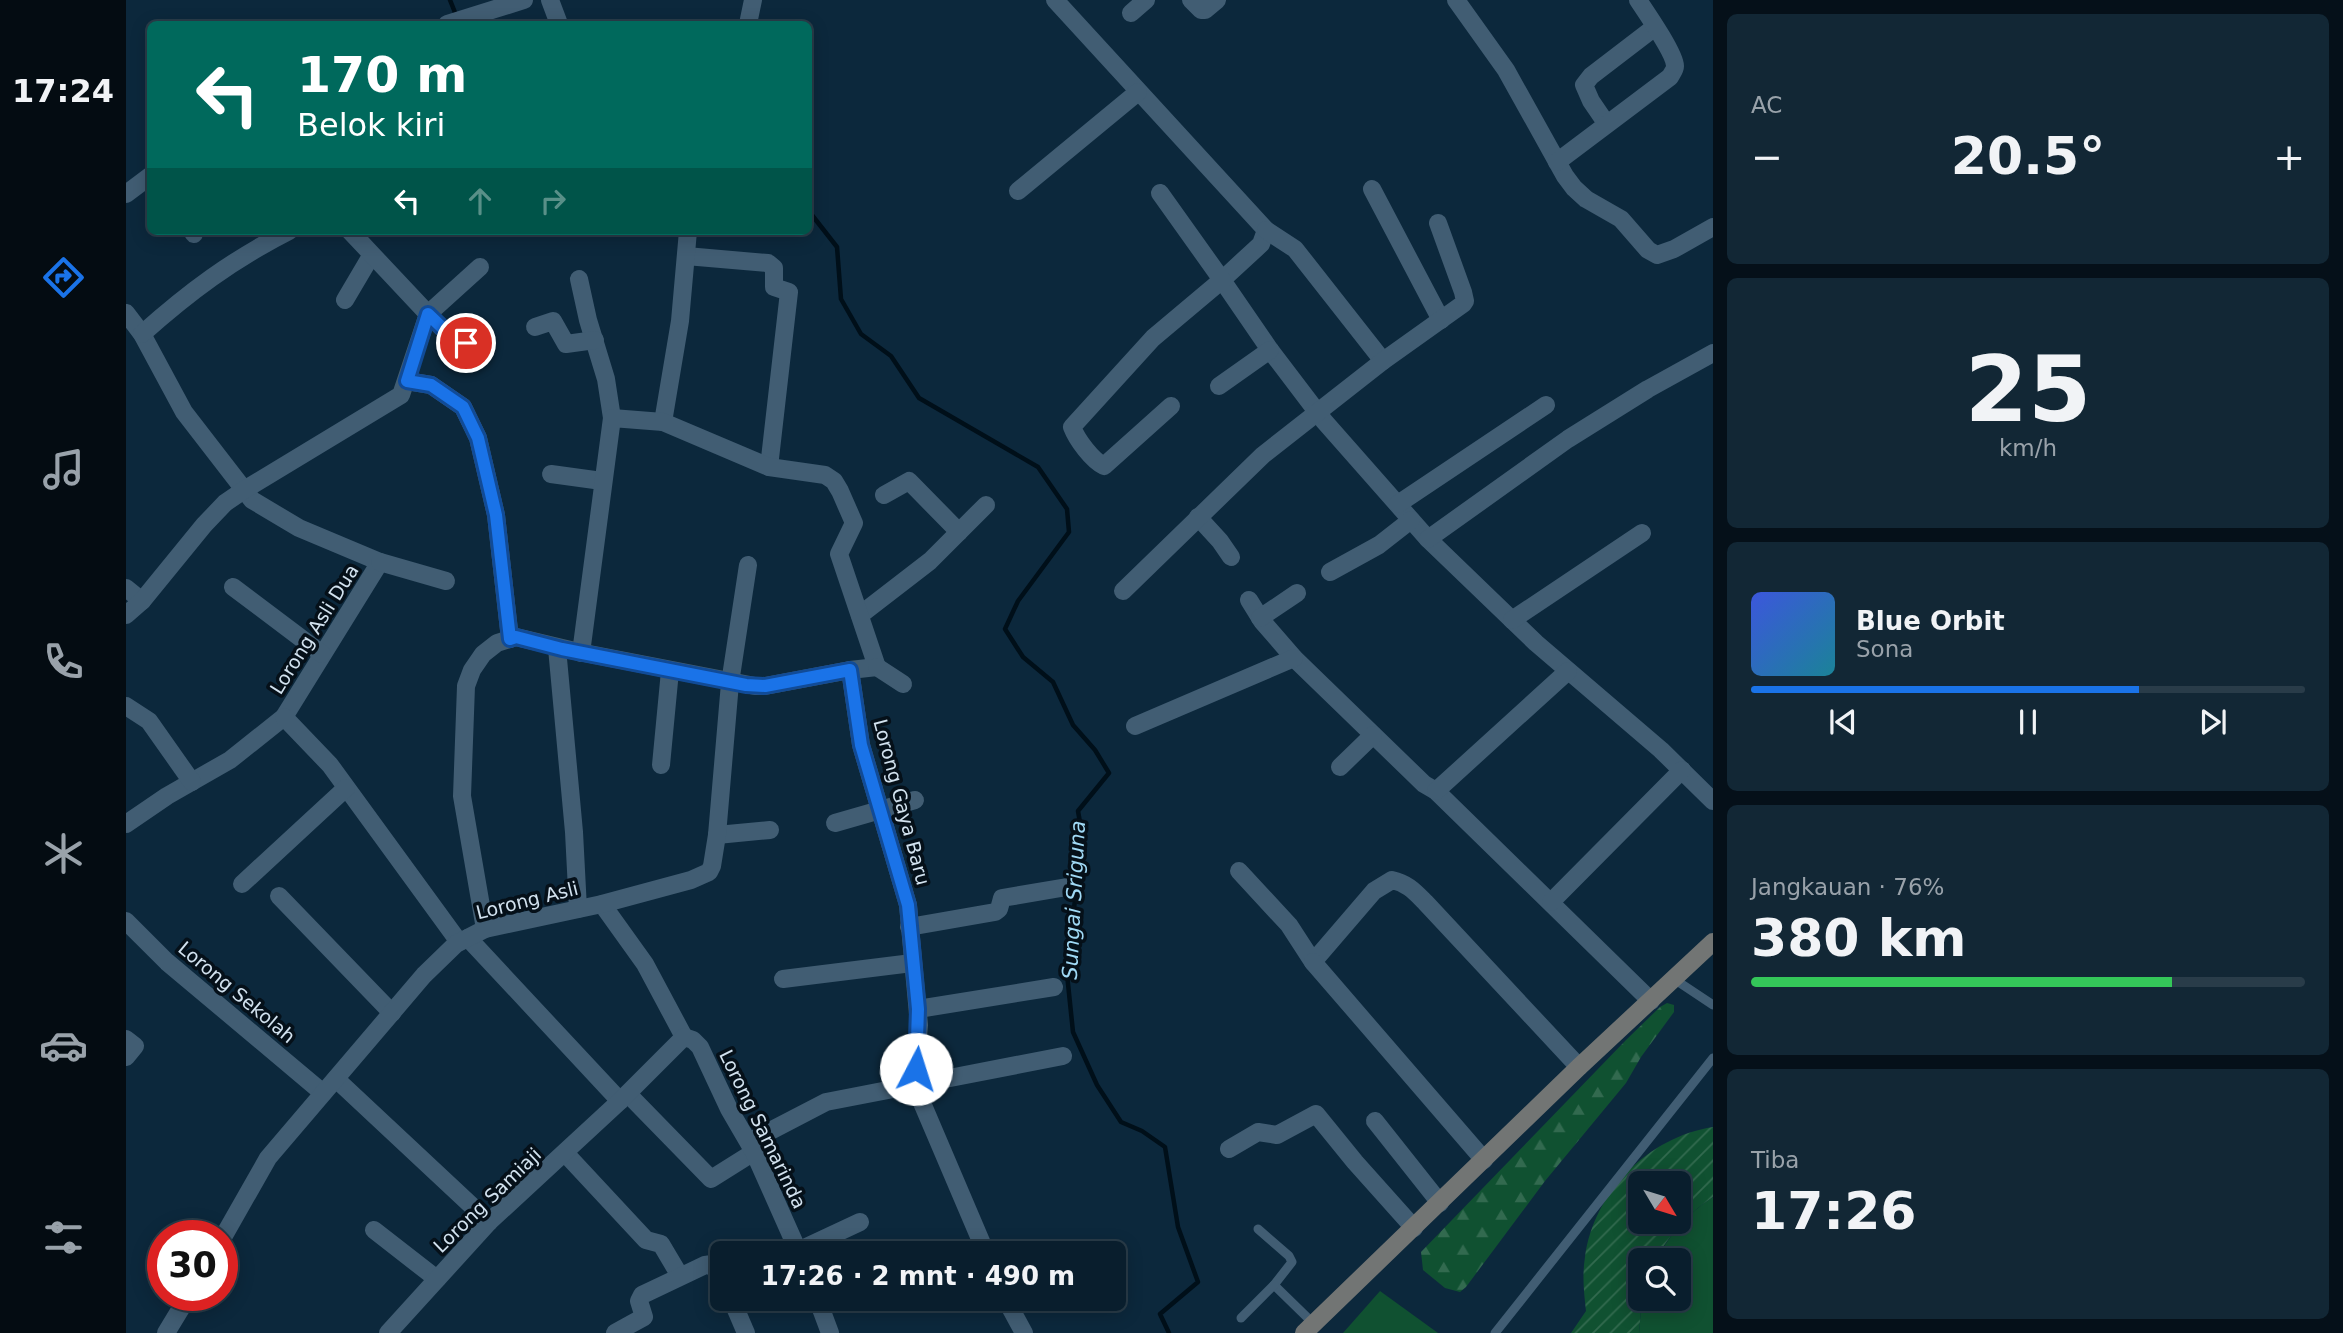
<!DOCTYPE html>
<html lang="id">
<head>
<meta charset="utf-8">
<style>
	:root { --surface:#091e2d; --page:#122735; --text:#f1f3f6; --muted:#99a2aa; --line:#293c49; --accent:#1a73e8 }
	body { margin:0; font-family:"DejaVu Sans",sans-serif; background:var(--page); color:var(--text); height:100vh; display:flex; flex-direction:column; font-size:26px; white-space:nowrap }
	* { box-sizing:border-box; margin:0 }
	p { font-size:23px; color:var(--muted) }
	.icon { flex:none; width:38px; height:38px; fill:none; stroke:currentColor; stroke-width:2; stroke-linecap:round; stroke-linejoin:round }
	.map { position:relative; flex:1; overflow:hidden }
	.sheet { display:flex; flex-direction:column; gap:14px; padding:14px; background:#051019; width:630px }
	.sheet>* { flex:none }
	.banner { position:absolute; left:21px; top:21px; width:665px; height:214px; border-radius:10px; box-shadow:0 4px 18px #0003,0 0 0 2px var(--line); background:#00695c; color:#fff; overflow:hidden }
	.needle { width:46px; rotate:128deg }
	.controls { position:absolute; left:1502px; top:1171px; display:grid; gap:14px }
	.controls a { display:grid; place-items:center; width:63px; height:63px; border-radius:10px; background:var(--surface); box-shadow:0 4px 18px #0003,0 0 0 2px var(--line); font-size:35px }
	.speed { position:absolute; left:21px; top:1220px; display:flex; gap:14px; font-size:35px; font-weight:700; text-align:center }
	.speed>* { display:grid; place-content:center; width:91px; height:91px; border-radius:50%; background:var(--surface); box-shadow:0 4px 18px #0003,0 0 0 2px var(--line); line-height:1 }
	.speed .limit { border:10px solid #d22; background:#fff; color:#111 }
	.pin { position:absolute; display:grid; place-items:center; width:60px; height:60px; color:#fff; margin:-30px; border:4px solid #fff; border-radius:50%; box-shadow:0 2px 7px #0007 }
	.me { position:absolute; width:77px; margin:-38px; rotate:5deg; stroke-linejoin:round; filter:drop-shadow(0 0 5px #0008) }
	.turn { display:flex; align-items:center; gap:24px; height:147px; padding:0 35px; font-size:32px }
	.turn .icon { width:91px; height:91px; stroke-width:2.5 }
	.turn b { display:block; font-size:49px; line-height:60px }
	.lanes { display:flex; align-items:center; height:66px; padding:0 35px; background:#0003; justify-content:center; gap:35px; direction:ltr }
	.lanes .off { opacity:.35 }
	.big { font-size:52px; font-weight:600; line-height:1.1 }
	.sheet .widget { flex:1; display:flex; flex-direction:column; justify-content:center; gap:10px; min-width:0; padding:0 24px; border-radius:10px; background:var(--page) }
	.sheet .dial { align-items:center; gap:0 }
	.dial b { font-size:91px; line-height:1 }
	.song { display:flex; align-items:center; gap:21px }
	.cover { width:84px; height:84px; border-radius:10px; background:linear-gradient(135deg,hsl(230 70% 55%),hsl(190 70% 35%)) }
	.played { height:7px; border-radius:4px; background:linear-gradient(90deg,var(--accent) 70%,var(--line) 70%) }
	.keys { display:flex; justify-content:space-around; direction:ltr }
	.heat { display:flex; justify-content:space-between; align-items:center; font-size:38px; direction:ltr }
	.charge { height:10px; border-radius:5px; background:linear-gradient(90deg,#34c759 76%,var(--line) 0) }
	.trip { position:absolute; left:584px; top:1241px; width:416px; height:70px; border-radius:10px; background:var(--surface); box-shadow:0 4px 18px #0003,0 0 0 2px var(--line); font-weight:600; line-height:70px; text-align:center }
	main { display:flex; flex:1; min-height:0 }
	.tab-bar { display:flex; flex-direction:column; width:126px; justify-content:space-around; align-items:center; background:#040c12; color:var(--muted) }
	.tab-bar .icon { width:49px; height:49px }
	.tab-bar .on { color:var(--accent) }
	.tab-bar b { font-size:32px; color:var(--text) }
	.map>svg:first-child { display:block }
	.grass { fill:#105131 }
	.forest { fill:url(#forest-firs) }
	.garden { fill:url(#garden-furrows); fill-rule:evenodd }
	.lines { fill:none; stroke-linecap:round; stroke-linejoin:round }
	.stream { stroke:#000f19; stroke-width:4.5 }
	.service { stroke:#415d73; stroke-width:9 }
	.minor { stroke:#415d73; stroke-width:18 }
	.secondary { stroke:#727574; stroke-width:18 }
	.route-casing { stroke:#114b97; stroke-width:18 }
	.route { stroke:#1a73e8; stroke-width:12 }
	.labels { text-anchor:middle; stroke-width:7; stroke-linejoin:round; paint-order:stroke }
	.street-label { font-size:19px; fill:#d2e2ef; stroke:#051019 }
	.water-label { font-size:21px; font-style:italic; fill:#a0d9f5; stroke:#051019 }
</style>
</head>
<body>
<main>
<nav class="tab-bar">
<b>17:24</b>
<svg class="icon on" aria-label="directions" viewBox="0 0 24 24"><path d="M12 3l9 9-9 9-9-9zM9 14v-3h6M13 9l2 2-2 2"/></svg>
<svg class="icon" aria-label="music" viewBox="0 0 24 24"><path d="M9 18V5l10-2v13"/><circle cx="6" cy="18" r="3"/><circle cx="16" cy="16" r="3"/></svg>
<svg class="icon" aria-label="phone" viewBox="0 0 24 24"><path d="M5 4h4l2 5-3 2q2 4 5 5l2-3 5 2v4C11 20 4 13 5 4z"/></svg>
<svg class="icon" aria-label="climate" viewBox="0 0 24 24"><path d="M12 3v18M4 7l16 10M4 17L20 7"/></svg>
<svg class="icon" aria-label="car" viewBox="0 0 24 24"><path d="M5 17H2v-5l4-1 3-4h7l3 4 3 1v5h-3M9 17h6M6 11h13"/><circle cx="7" cy="17" r="2"/><circle cx="17" cy="17" r="2"/></svg>
<svg class="icon" aria-label="filters" viewBox="0 0 24 24"><path d="M4 7h16M4 17h16"/><circle cx="9" cy="7" r="2"/><circle cx="15" cy="17" r="2"/></svg>
</nav>
<div class="map">
<svg width="1587" height="1333" viewBox="0 0 1587 1333">
	<defs>
		<pattern id="forest-firs" width="22" height="20" patternUnits="userSpaceOnUse" patternTransform="scale(1.75)"><rect width="22" height="20" fill="#105131"/><path d="M5 1l3.5 6h-7zM16 11l3.5 6h-7z" fill="#326a4f"/></pattern>
		<pattern id="garden-furrows" width="10" height="10" patternUnits="userSpaceOnUse" patternTransform="scale(1.75)"><rect width="10" height="10" fill="#105131"/><path d="M-1 1l2-2M0 10L10 0M9 11l2-2" fill="none" stroke="#326a4f"/></pattern>
	</defs>
	<rect width="100%" height="100%" fill="#0c283c"/>
	<g class="grass">
		<path d="M1587,1197v136h-74l3,-34 36,-1v-38h-22c14,-26 32,-47 57,-63z"/>
		<path d="M1254,1291l58,42h-95z"/>
	</g>
	<path class="forest" d="M1541,1003l7,2v7l-33,45 -15,26 -81,98 -79,106 -6,5 -15,-4 -22,-18 -2,-18 205,-212 34,-33z"/>
	<path class="garden" d="M1587,1127v70c-25,16 -43,37 -58,63h-15v38l2,1 -3,34h-68l15,-22c-2,-18 -4,-35 -1,-54 9,-65 63,-120 128,-130zM1514,1183h38v39h-38z"/>
	<g class="lines">
		<g class="stream">
			<path d="M324,0l6,15"/>
			<path d="M682,210l29,37 4,52 20,35 30,22 28,42 119,69 29,42 2,23 -51,69 -13,28 18,28 30,25 20,43 22,25 14,23 -31,38 4,23 -15,140 6,58 24,53 24,37 21,9 23,16 13,80 20,55 -38,32 9,19"/>
		</g>
		<g class="service">
			<path d="M1548,979l39,26"/>
			<path d="M1132,1229l31,27 3,6 -18,23 40,39"/>
			<path d="M1115,1318l33,-33"/>
			<path d="M1369,1333l218,-275"/>
		</g>
		<g class="minor">
			<path d="M424,0l9,24"/>
			<path d="M929,0l211,230 -5,14 -39,36 48,70 54,71 104,118 108,104 125,107 52,51"/>
			<path d="M1065,0l10,10h4l12,-10"/>
			<path d="M1330,0l50,70 59,106 9,12 12,11 35,20 27,31 9,5 17,-6 39,-22"/>
			<path d="M1005,13l15,-13"/>
			<path d="M321,24l77,-24"/>
			<path d="M622,24l5,-24"/>
			<path d="M1480,123l-15,-22 -7,-16 7,-9 64,-49"/>
			<path d="M1431,162l113,-85c2,-4 5,-7 5,-11 0,-12 -29,-54 -37,-66"/>
			<path d="M1246,189l69,131"/>
			<path d="M892,191l120,-99"/>
			<path d="M1034,193l62,87 -69,58 -81,89c5,13 20,33 32,39l67,-60"/>
			<path d="M0,194l24,-18"/>
			<path d="M1140,230l29,19 88,112"/>
			<path d="M66,231l2,3"/>
			<path d="M560,256l82,7 6,5v19l15,5 -20,175"/>
			<path d="M354,267l-52,47 21,21 11,7 25,-5"/>
			<path d="M453,279l9,41 18,59 6,39"/>
			<path d="M219,300l26,-44"/>
			<path d="M0,313l16,21 42,78 68,88 47,28 81,34 -96,155 -54,43 -63,36 -41,28"/>
			<path d="M409,327l18,-6 13,23 29,-4"/>
			<path d="M16,334c47,-42 90,-74 147,-103"/>
			<path d="M281,381l24,4 32,22 15,31 18,77 14,124"/>
			<path d="M1093,386l51,-36"/>
			<path d="M537,422l17,-101 8,-90"/>
			<path d="M425,474l51,7"/>
			<path d="M758,495l25,-14 50,51"/>
			<path d="M1272,504l148,-99"/>
			<path d="M1072,517l22,24 11,16"/>
			<path d="M1302,539l140,-100 80,-50 65,-36"/>
			<path d="M254,562l66,19"/>
			<path d="M1204,572l49,-27 32,-25"/>
			<path d="M107,587l89,67"/>
			<path d="M0,588l16,13"/>
			<path d="M997,591l140,-136 120,-94 80,-57 2,-3 -2,-9 -25,-69"/>
			<path d="M1123,600l13,21 32,37 130,126 12,7 215,210"/>
			<path d="M0,615l16,-14 62,-76 21,-22 19,-13 157,-95 27,-81 -78,-83"/>
			<path d="M734,615l70,-54 56,-56"/>
			<path d="M1134,618l37,-25"/>
			<path d="M1386,620l130,-87"/>
			<path d="M431,648l17,184 4,77"/>
			<path d="M455,653l31,-235 51,4 106,45 56,8 9,6 6,10 14,32 -15,31 38,113 -27,3 11,75 47,160 11,120 -5,59 72,169"/>
			<path d="M751,667l26,17"/>
			<path d="M0,706l23,15 43,61"/>
			<path d="M158,717l46,48 129,177"/>
			<path d="M1009,726l159,-68"/>
			<path d="M535,765l9,-94"/>
			<path d="M1214,767l33,-32"/>
			<path d="M1310,791l132,-120"/>
			<path d="M709,823l80,-23"/>
			<path d="M591,835l53,-5"/>
			<path d="M1113,871l50,54 24,37 61,-71 18,-11c15,3 23,12 33,22l154,165"/>
			<path d="M116,884l104,-96"/>
			<path d="M153,896l113,117"/>
			<path d="M1425,902l131,-132"/>
			<path d="M476,904l43,60 39,73"/>
			<path d="M0,921l41,41 156,131"/>
			<path d="M783,927l86,-15 4,-3 3,-11 65,-11"/>
			<path d="M359,929l-23,-133 4,-110 6,-16 11,-16 14,-11 19,-6 63,15 176,34h10l85,-16"/>
			<path d="M342,938l152,163"/>
			<path d="M1187,962l171,198"/>
			<path d="M657,979l129,-16"/>
			<path d="M792,1009l136,-22"/>
			<path d="M0,1039l9,7 -9,11"/>
			<path d="M210,1079l153,143"/>
			<path d="M502,1094l83,85 43,-27"/>
			<path d="M1249,1121l65,82"/>
			<path d="M623,1142l77,-40 237,-46"/>
			<path d="M1103,1149l29,-17 19,3 39,-21 39,48 59,66"/>
			<path d="M439,1153l81,87 15,4 19,32"/>
			<path d="M248,1230l63,49"/>
			<path d="M96,1239l46,-81 156,-183 32,-31 29,-15 117,-25 89,-24 18,-8 3,-6 5,-31 13,-152 18,-118"/>
			<path d="M672,1251l62,-29"/>
			<path d="M605,1298l15,35"/>
			<path d="M691,1298l13,35"/>
			<path d="M879,1298l19,35"/>
			<path d="M40,1333l23,-38"/>
			<path d="M262,1333l101,-111 131,-121 64,-64 9,3 7,7 29,62 25,43 45,101"/>
			<path d="M489,1333l29,-16 -5,-16 3,-6 63,-30 7,-1 11,20"/>
		</g>
		<path class="secondary" d="M1178,1333l275,-266 134,-125"/>
	</g>
	<g class="lines">
		<defs>
			<path id="route" d="M340,343l-10,-2 -28,-27 -21,67 24,4 32,22 15,31 18,77 14,124 6,-2 46,12 184,36 19,1 85,-16 11,75 47,160 10,104 -2,60"/>
		</defs>
		<use href="#route" class="route-casing"/>
		<use href="#route" class="route"/>
	</g>
	<g class="labels">
		<g class="street-label">
			<text transform="translate(188 629) rotate(-58)" y="7">Lorong Asli Dua</text>
			<text transform="translate(776 802) rotate(75)" y="7">Lorong Gaya Baru</text>
			<text transform="translate(401 900) rotate(-14)" y="7">Lorong Asli</text>
			<text transform="translate(111 992) rotate(40)" y="7">Lorong Sekolah</text>
			<text transform="translate(637 1129) rotate(64)" y="7">Lorong Samarinda</text>
			<text transform="translate(361 1200) rotate(-44)" y="7">Lorong Samiaji</text>
		</g>
		<g class="water-label">
			<text transform="translate(948 900) rotate(-87)" y="7">Sungai Sriguna</text>
		</g>
	</g>
</svg>
<div class="controls">
<a><svg class="needle" viewBox="-14 -14 28 28"><path d="M0-13l5 13h-10z" fill="#e53935"/><path d="M0 13l5-13h-10z" fill="#99a2aa"/></svg></a>
<a><svg class="icon" aria-label="search" viewBox="0 0 24 24"><circle cx="10" cy="10" r="6"/><path d="M15 15l6 6"/></svg></a>
</div>
<div class="speed"><div class="limit">30</div></div>
<div class="pin" style="left:340px;top:343px;background:#d93025"><svg class="icon" aria-label="arrive" viewBox="0 0 24 24"><path d="M6 21V4h12l-3 4 3 4H6"/></svg></div>
<svg class="me" style="left:790px;top:1069px" viewBox="-20 -20 40 40"><circle r="19" fill="#fff"/><path d="M0-13L10 11 0 6-10 11z" fill="#1a73e8"/></svg>
<div class="trip">17:26 · 2 mnt · 490 m</div>
<div class="banner">
<div class="turn"><svg class="icon" aria-label="left" viewBox="0 0 24 24"><path d="M17 20v-9H6M10 6l-5 5 5 5"/></svg><div><b>170 m</b>Belok kiri</div></div>
<div class="lanes"><svg class="icon" aria-label="left" viewBox="0 0 24 24"><path d="M17 20v-9H6M10 6l-5 5 5 5"/></svg><svg class="icon off" aria-label="ahead" viewBox="0 0 24 24"><path d="M12 20V5M6 11l6-6 6 6"/></svg><svg class="icon off" aria-label="right" viewBox="0 0 24 24"><path d="M7 20v-9h11M14 6l5 5-5 5"/></svg></div>
</div>
</div>
<section class="sheet">
<div class="widget"><p>AC</p>
<div class="heat"><a>−</a><b class="big">20.5°</b><a>+</a></div>
</div>
<div class="widget dial"><b>25</b><p>km/h</p></div>
<div class="widget">
<div class="song"><i class="cover"></i><div><b>Blue Orbit</b><p>Sona</p></div></div>
<div class="played"></div>
<div class="keys"><svg class="icon" aria-label="previous" viewBox="0 0 24 24"><path d="M18 5L8 12l10 7zM5 5v14"/></svg><svg class="icon" aria-label="pause" viewBox="0 0 24 24"><path d="M8 5v14M16 5v14"/></svg><svg class="icon" aria-label="next" viewBox="0 0 24 24"><path d="M6 5l10 7-10 7zM19 5v14"/></svg></div>
</div>
<div class="widget"><p>Jangkauan · 76%</p><b class="big">380 km</b><div class="charge"></div></div>
<div class="widget"><p>Tiba</p><b class="big">17:26</b></div>
</section>
</main>
</body>
</html>
